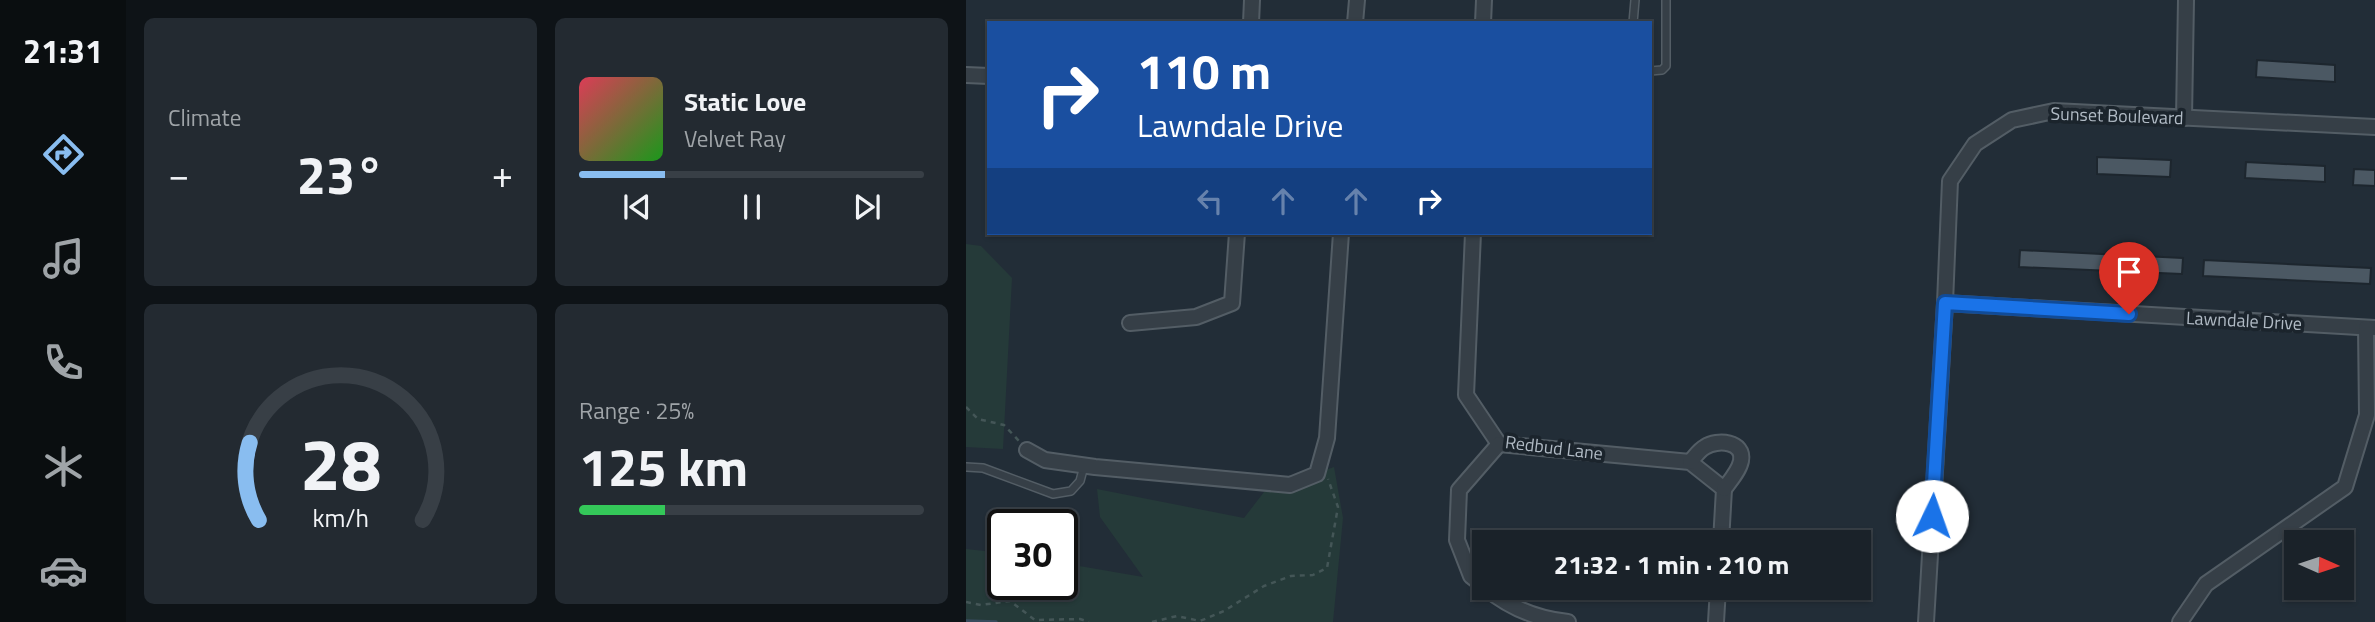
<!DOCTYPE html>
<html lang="en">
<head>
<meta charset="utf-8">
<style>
	:root { --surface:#1a2229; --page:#232a31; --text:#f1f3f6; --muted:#9fa4a8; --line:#383f46; --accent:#89bdf0 }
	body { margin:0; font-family:"Titillium Web",sans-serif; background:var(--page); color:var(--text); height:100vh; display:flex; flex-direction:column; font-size:26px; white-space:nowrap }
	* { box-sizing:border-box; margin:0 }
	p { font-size:23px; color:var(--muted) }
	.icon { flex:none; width:38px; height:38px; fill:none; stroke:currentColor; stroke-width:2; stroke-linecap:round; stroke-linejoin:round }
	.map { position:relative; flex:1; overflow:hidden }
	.drawer { display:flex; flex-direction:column; gap:18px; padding:18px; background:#0e1317; width:840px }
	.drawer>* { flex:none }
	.top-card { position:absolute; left:21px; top:21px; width:665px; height:214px; border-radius:0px; box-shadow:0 2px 5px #0004,0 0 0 2px var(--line); background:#1a4fa0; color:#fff; overflow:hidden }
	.needle { width:46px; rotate:93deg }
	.fabs { position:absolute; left:1318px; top:530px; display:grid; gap:14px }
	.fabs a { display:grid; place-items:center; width:70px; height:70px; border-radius:0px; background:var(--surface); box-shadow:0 2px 5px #0004,0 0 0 2px var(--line); font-size:35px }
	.speed { position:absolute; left:21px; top:509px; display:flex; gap:14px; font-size:35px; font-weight:700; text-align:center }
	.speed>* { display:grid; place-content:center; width:91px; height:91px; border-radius:50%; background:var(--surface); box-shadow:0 2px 5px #0004,0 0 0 2px var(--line); line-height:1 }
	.speed .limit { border:4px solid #111; border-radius:10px; background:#fff; color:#111 }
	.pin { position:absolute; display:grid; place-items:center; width:60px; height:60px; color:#fff; margin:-72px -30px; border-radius:50% 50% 50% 0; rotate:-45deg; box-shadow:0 0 7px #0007 }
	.pin .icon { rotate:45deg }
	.me { position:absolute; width:77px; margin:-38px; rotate:3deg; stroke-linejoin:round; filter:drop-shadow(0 0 5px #0008) }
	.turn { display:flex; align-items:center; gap:24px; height:147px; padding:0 35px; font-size:32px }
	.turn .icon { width:91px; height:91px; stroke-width:2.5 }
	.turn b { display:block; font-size:49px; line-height:60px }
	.lanes { display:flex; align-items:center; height:66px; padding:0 35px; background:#0003; justify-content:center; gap:35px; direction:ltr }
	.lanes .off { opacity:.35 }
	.big { font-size:52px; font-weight:700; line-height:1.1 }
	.drawer .tile { flex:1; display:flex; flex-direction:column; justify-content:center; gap:10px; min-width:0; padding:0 24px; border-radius:10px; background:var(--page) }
	.drawer .dial { align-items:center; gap:0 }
	.dial svg { height:182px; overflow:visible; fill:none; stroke:var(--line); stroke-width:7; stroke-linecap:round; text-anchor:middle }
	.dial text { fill:var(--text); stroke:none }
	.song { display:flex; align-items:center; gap:21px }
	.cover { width:84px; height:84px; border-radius:10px; background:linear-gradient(135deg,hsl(350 70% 55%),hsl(120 70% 35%)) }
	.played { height:7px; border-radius:4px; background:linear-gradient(90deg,var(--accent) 25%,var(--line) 25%) }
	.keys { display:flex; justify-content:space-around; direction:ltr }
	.heat { display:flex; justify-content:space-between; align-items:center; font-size:38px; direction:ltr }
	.charge { height:10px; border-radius:5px; background:linear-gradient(90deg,#34c759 25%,var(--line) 0) }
	.drawer .tiles { flex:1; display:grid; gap:18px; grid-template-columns:repeat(2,1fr) }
	.trip { position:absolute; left:506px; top:530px; width:399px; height:70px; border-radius:0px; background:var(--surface); box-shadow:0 2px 5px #0004,0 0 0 2px var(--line); font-weight:700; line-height:70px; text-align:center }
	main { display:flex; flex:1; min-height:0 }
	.menu { display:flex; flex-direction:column; width:126px; justify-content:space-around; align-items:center; background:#0a0e10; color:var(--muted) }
	.menu .icon { width:49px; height:49px }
	.menu .active { color:var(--accent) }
	.menu b { font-size:32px; color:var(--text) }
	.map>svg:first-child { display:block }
	.green { fill:#253a39 }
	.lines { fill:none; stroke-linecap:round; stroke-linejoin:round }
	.stream { stroke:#374b5d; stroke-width:3.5 }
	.building { fill:#4b5863; stroke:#1d262e; stroke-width:2 }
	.service-casing { stroke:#535d65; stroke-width:10 }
	.minor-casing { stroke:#535d65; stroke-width:18 }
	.path { stroke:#445657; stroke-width:2.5; stroke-dasharray:5 5; stroke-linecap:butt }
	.service { stroke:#363f47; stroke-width:7 }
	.minor { stroke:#363f47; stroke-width:14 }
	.route-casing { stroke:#114b97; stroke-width:18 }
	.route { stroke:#1a73e8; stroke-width:12 }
	.labels { text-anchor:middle; stroke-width:7; stroke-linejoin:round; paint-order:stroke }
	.street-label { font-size:18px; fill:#b0bac4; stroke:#1b242c }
</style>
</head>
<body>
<main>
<nav class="menu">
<b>21:31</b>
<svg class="icon active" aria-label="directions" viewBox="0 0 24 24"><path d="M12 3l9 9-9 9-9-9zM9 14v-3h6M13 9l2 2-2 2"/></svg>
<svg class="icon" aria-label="music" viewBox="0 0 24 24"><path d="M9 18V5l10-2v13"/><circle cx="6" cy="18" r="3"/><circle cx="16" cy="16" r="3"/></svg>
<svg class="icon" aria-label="phone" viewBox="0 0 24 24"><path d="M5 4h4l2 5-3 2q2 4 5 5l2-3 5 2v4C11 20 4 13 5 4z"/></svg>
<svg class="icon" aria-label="climate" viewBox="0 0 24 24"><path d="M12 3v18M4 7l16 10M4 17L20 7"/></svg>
<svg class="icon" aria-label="car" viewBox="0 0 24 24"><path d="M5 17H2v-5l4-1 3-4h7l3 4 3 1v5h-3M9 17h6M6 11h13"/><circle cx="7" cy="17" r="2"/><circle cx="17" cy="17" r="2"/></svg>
</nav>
<section class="drawer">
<div class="tiles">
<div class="tile"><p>Climate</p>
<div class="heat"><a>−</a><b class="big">23°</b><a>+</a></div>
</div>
<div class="tile">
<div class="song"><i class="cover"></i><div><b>Static Love</b><p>Velvet Ray</p></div></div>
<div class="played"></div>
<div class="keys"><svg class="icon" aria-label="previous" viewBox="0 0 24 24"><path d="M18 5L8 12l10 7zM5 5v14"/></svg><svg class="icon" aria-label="pause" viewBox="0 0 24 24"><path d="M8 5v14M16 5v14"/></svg><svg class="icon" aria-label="next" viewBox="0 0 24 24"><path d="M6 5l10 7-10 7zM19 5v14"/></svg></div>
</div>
<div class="tile dial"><svg viewBox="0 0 100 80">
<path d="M14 69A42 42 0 1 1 86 69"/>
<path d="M14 69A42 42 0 0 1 10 35" stroke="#89bdf0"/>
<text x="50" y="56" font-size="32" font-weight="700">28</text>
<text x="50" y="72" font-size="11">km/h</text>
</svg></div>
<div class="tile"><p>Range · 25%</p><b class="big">125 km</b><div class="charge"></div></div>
</div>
</section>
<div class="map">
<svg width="1409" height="622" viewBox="0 0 1409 622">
	<rect width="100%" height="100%" fill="#222d37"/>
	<g class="green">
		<path d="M0,244l15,2 31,32 -9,171 -37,-2z"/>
		<path d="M368,467l9,51 -10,104h-367v-73l37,4v31h59v-21l81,14 -43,-60 -3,-28 147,29 20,-26z"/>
	</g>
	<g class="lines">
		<path class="stream" d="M0,621l30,1"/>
	</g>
	<g class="building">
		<path d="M1291,60l78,5v17l-79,-5z"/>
		<path d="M1131,157l74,3 -1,17 -73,-3z"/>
		<path d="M1280,162l79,4v16l-80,-4z"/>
		<path d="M1388,169l21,1v16l-22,-1z"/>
		<path d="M1054,250l163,8 -1,16 -163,-7z"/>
		<path d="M1238,260l167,8 -1,16 -167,-8z"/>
	</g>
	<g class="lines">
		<defs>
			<g id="service">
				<path d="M667,23l2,-23"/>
				<path d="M684,71l12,-1 4,-4v-66"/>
				<path d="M0,467l17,1 70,26 18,-3 9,-10 4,-15"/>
			</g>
			<g id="minor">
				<path d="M285,23l1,-23"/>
				<path d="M389,23l2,-23"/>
				<path d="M517,23l1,-23"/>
				<path d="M0,75l23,1"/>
				<path d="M1218,118l2,-118"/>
				<path d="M507,233l-7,162 33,49 191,18 34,27 -3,53"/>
				<path d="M979,303l430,25"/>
				<path d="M164,323l66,-6 36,-14 5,-70"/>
				<path d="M61,450l18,10 50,7 195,18 27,-11 10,-36 14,-205"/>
				<path d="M724,462c4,-4 9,-12 15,-15 12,-8 40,-6 36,14 -2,10 -11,20 -17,28"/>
				<path d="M518,586l-13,-10 -14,-36 2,-50 40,-46"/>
				<path d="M520,588c24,20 51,31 82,34"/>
				<path d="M750,622l2,-34"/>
				<path d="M960,622l19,-319 5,-122 25,-37 37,-24 42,-9 321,16"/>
				<path d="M1214,622l26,-38 139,-97 22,-72 -1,-87"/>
			</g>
		</defs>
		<use href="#service" class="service-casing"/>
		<use href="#minor" class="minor-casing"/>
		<g class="path">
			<path d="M0,407l12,12 26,6 16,17"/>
			<path d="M0,602l15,3 29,-4 25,19 45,-1 9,3"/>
			<path d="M186,622l25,-6 23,5 24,-10 40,-25 27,-10 22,-1 14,-7 11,-61 -10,-28"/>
		</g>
		<use href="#service" class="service"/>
		<use href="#minor" class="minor"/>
	</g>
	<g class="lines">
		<defs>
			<path id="route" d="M966,516l13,-213 184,11"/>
		</defs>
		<use href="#route" class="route-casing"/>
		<use href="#route" class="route"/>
	</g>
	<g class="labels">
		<g class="street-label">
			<text transform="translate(1151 116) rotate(2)" y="6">Sunset Boulevard</text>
			<text transform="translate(1278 321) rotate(3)" y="6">Lawndale Drive</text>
			<text transform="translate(588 448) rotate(7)" y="6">Redbud Lane</text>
		</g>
	</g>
</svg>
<div class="fabs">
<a><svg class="needle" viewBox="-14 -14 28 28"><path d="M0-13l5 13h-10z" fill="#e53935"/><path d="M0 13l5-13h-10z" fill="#9fa4a8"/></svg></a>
</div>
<div class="speed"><div class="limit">30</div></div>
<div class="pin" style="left:1163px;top:314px;background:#d93025"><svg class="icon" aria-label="arrive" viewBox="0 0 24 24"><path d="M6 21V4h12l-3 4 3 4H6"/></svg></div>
<svg class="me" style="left:966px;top:516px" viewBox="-20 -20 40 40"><circle r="19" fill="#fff"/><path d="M0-13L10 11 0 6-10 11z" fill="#1a73e8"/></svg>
<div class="trip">21:32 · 1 min · 210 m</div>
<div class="top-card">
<div class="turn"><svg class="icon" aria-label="right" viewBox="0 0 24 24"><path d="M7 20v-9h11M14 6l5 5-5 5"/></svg><div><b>110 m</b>Lawndale Drive</div></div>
<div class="lanes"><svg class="icon off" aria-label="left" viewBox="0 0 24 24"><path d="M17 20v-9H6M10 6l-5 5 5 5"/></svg><svg class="icon off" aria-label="ahead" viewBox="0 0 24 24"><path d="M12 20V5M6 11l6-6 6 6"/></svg><svg class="icon off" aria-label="ahead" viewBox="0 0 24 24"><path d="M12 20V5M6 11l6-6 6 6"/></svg><svg class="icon" aria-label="right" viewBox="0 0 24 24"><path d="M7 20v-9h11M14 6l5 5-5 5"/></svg></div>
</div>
</div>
</main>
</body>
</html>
